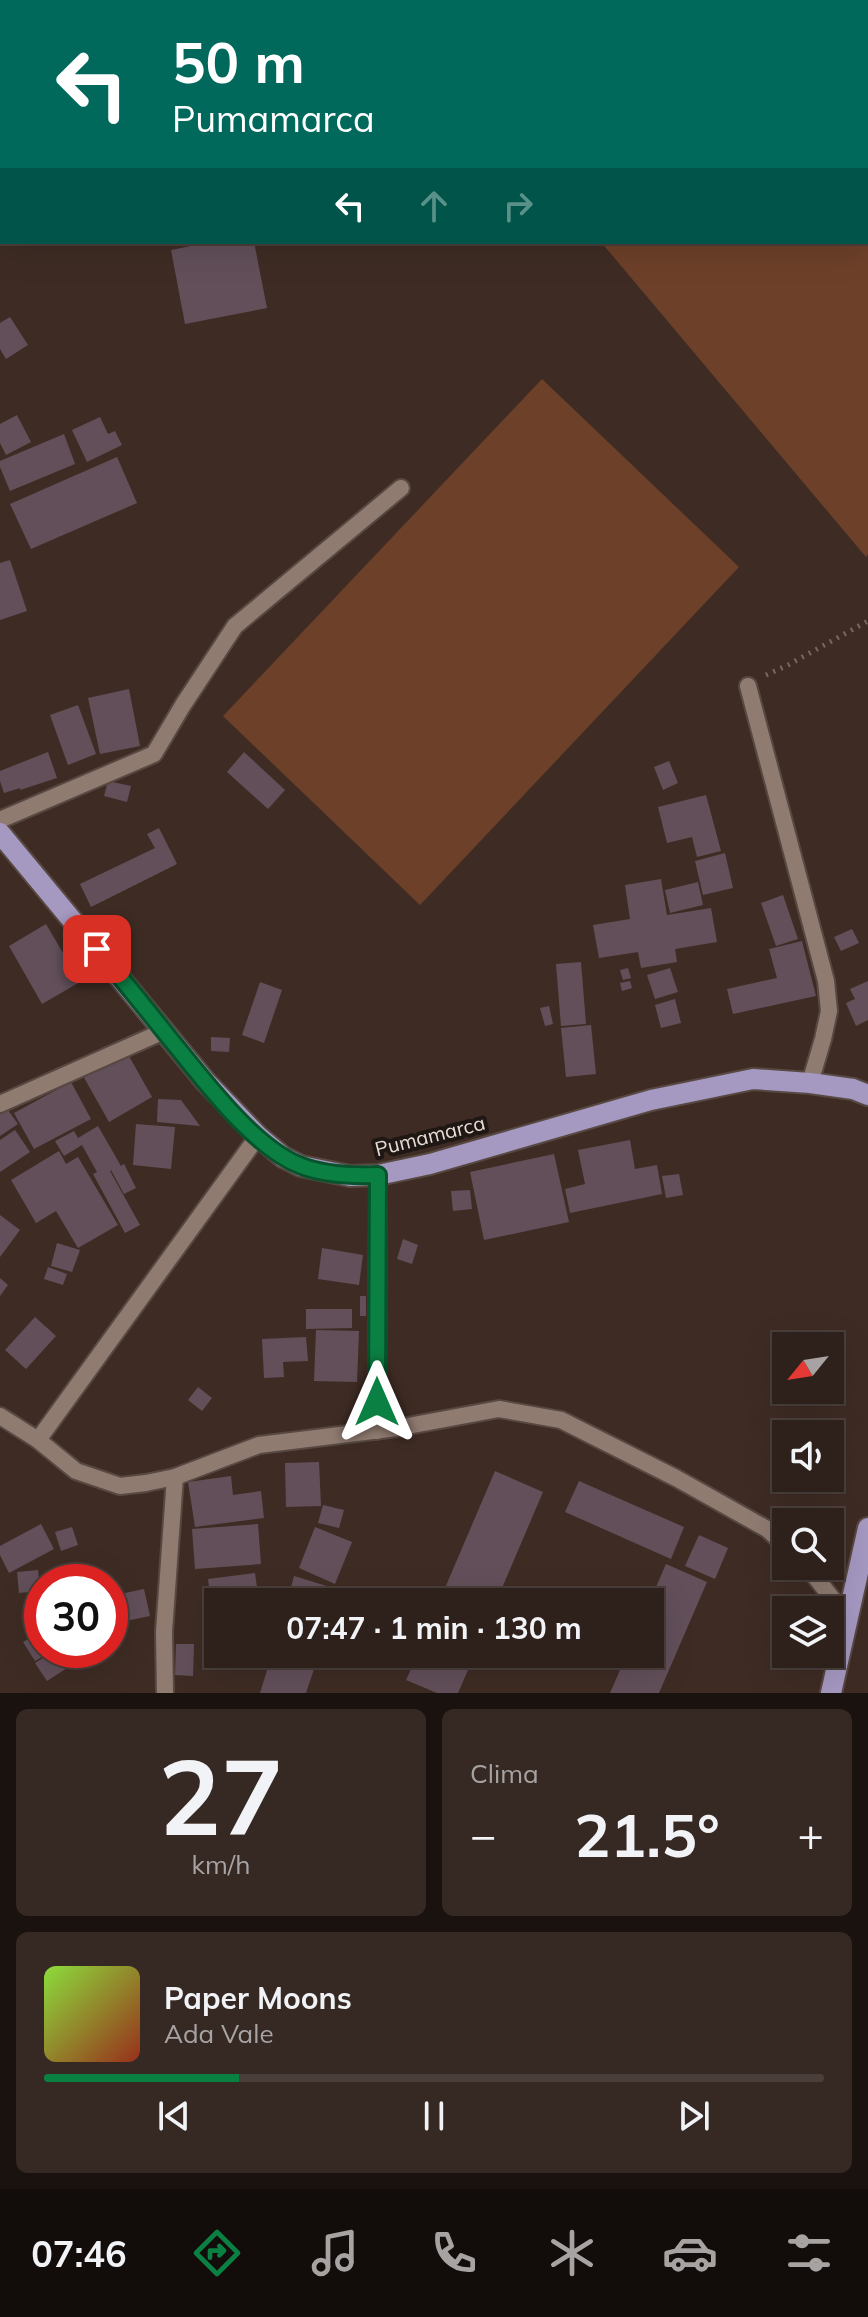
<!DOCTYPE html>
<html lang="es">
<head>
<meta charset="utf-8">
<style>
	:root { --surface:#2e211b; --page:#362924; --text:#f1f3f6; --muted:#a7a3a3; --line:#493e3a; --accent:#0b8043 }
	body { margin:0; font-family:Mulish,sans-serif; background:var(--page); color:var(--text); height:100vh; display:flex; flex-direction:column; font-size:30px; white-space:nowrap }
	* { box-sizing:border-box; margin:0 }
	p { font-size:26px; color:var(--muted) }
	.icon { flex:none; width:44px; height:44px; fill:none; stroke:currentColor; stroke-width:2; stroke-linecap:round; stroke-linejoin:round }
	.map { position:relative; height:1693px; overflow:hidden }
	.side { display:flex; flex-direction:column; gap:16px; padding:16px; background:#19120f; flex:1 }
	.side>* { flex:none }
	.banner { position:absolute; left:0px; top:0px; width:868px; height:244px; box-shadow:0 8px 32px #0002,0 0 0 2px var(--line); background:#00695c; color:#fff; overflow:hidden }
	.needle { width:52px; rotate:240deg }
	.buttons { position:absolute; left:772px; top:1332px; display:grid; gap:16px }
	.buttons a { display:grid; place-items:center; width:72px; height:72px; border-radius:0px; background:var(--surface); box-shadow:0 8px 32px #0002,0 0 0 2px var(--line); font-size:40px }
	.speed { position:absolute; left:24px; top:1564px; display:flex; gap:16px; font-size:40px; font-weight:700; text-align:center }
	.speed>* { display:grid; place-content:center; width:104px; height:104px; border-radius:50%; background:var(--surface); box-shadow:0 8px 32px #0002,0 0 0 2px var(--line); line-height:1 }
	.speed .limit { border:12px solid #d22; background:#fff; color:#111 }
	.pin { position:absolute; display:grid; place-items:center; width:68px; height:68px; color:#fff; margin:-34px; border-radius:16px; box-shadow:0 4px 12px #0006 }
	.me { position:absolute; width:88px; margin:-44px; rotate:0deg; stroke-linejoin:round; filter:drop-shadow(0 0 6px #0008) }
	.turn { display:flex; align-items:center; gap:28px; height:168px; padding:0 40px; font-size:36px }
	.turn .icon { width:104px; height:104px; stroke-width:2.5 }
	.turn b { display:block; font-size:56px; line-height:68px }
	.lanes { display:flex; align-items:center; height:76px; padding:0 40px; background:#0003; justify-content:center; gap:40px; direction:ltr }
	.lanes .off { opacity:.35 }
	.big { font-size:60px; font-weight:700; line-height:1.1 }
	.side .tile { flex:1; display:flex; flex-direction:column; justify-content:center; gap:12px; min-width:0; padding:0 28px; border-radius:12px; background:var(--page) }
	.side .dial { align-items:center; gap:0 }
	.dial b { font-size:104px; line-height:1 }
	.song { display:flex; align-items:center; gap:24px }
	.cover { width:96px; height:96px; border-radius:12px; background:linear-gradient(135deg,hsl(90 70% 55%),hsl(10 70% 35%)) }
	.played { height:8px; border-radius:4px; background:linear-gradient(90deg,var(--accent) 25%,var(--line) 25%) }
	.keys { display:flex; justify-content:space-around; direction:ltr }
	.heat { display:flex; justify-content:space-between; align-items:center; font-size:44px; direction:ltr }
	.side .tiles { flex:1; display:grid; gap:16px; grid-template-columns:1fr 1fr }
	.tile:last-child { grid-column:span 2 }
	.trip { position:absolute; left:204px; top:1588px; width:460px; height:80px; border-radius:0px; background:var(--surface); box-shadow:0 8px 32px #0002,0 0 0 2px var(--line); font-weight:700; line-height:80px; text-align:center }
	.tabs { display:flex; height:128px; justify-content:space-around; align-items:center; background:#120d0b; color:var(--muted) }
	.tabs .icon { width:56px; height:56px }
	.tabs .current { color:var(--accent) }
	.tabs b { font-size:36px; color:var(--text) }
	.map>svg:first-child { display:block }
	.green { fill:#6d4029 }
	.building { fill:#624f5a }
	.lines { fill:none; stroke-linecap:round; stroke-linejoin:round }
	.street-casing { stroke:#574842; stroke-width:20 }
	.primary-casing { stroke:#574842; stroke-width:24 }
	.path { stroke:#776760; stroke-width:5; stroke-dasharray:2 6; stroke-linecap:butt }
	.street { stroke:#907b71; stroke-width:16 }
	.primary { stroke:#a598c1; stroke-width:20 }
	.route-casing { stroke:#07532c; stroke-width:20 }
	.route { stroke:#0b8043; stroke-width:14 }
	.labels { text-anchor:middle; stroke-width:8; stroke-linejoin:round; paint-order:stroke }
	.street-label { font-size:20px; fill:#e8dcd7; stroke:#1f1713 }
</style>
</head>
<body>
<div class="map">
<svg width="868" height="1693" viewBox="0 0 868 1693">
	<rect width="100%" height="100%" fill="#3e2c24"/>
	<g class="green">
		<path d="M507,0h361v554l-2,3 -265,-315h265v-240h-360z"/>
		<path d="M542,379l197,188 -319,338 -197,-189z"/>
	</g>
	<g class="building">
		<path d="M211,242h43l13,66 -82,16 -14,-74z"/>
		<path d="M10,317l18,28 -22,14 -6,-10v-26z"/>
		<path d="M17,415l14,27 -25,13 -6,-12v-19z"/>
		<path d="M100,417l8,17 7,-3 7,14 -35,17 -15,-32z"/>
		<path d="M64,434l11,30 -65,27 -10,-24v-6z"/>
		<path d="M117,457l20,46 -106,46 -21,-45z"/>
		<path d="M10,560l17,51 -27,9v-57z"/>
		<path d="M129,689l11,57 -40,8 -12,-56z"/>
		<path d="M78,705l18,49 -28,11 -18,-50z"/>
		<path d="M48,752l9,26 -37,12v-2l-16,5 -4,-12v-10z"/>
		<path d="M244,752l41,38 -17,19 -41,-37z"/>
		<path d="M669,761l9,22 -15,7 -9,-23z"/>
		<path d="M108,781l23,5 -4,16 -23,-6z"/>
		<path d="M706,795l15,56 -24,6 -5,-20 -25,6 -9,-36z"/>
		<path d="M159,828l18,36 -86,43 -11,-23 75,-36 -8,-14z"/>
		<path d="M725,853l8,35 -30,7 -8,-34z"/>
		<path d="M661,879l6,36 44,-7 6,34 -42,7 2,13 -36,6 -3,-16 -39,6 -6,-33 37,-6 -5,-34z"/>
		<path d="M698,882l5,23 -33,8 -5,-23z"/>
		<path d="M783,895l15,44 -22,7 -15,-43z"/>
		<path d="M46,924l34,58 -38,22 -33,-58z"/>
		<path d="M852,929l7,14 -18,8 -7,-14z"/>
		<path d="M802,941l14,55 -83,18 -6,-25 50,-11 -8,-29z"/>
		<path d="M581,962l5,62 -25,2 -5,-62z"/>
		<path d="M628,968l3,10 -8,2 -3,-10z"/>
		<path d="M670,968l8,24 -23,7 -8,-24z"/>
		<path d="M630,981l2,7 -10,3 -2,-8z"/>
		<path d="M868,981v39l-12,6 -10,-23 9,-4 -5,-10z"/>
		<path d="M260,982l22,8 -18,53 -22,-8z"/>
		<path d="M675,999l6,24 -20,5 -6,-23z"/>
		<path d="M549,1006l4,18 -8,2 -5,-18z"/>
		<path d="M591,1025l5,49 -30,3 -5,-49z"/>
		<path d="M211,1037l19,1 -1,14 -18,-1z"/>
		<path d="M125,1049l27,48 -43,25 -27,-48z"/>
		<path d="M71,1082l20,37 -57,30 -20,-36z"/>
		<path d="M158,1099l23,1 19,26 -43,-4z"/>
		<path d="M5,1106l13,18 -18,12v-26z"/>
		<path d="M136,1124l39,3 -4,42 -38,-4z"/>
		<path d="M98,1126l23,40 3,-2 12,24 -12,6 -13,-24 -1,1 30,54 -15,8 -32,-59 4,-2 -15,-27 -18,11 -9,-15 19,-10 4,7z"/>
		<path d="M15,1130l15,22 -30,20v-32z"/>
		<path d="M630,1140l5,29 22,-4 5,29 -92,19 -5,-24 20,-5 -7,-34z"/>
		<path d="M59,1151l7,13 12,-7 40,68 -40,23 -22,-37 -20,12 -25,-43z"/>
		<path d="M554,1154l15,68 -85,18 -14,-68z"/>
		<path d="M679,1174l4,21 -17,3 -4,-22z"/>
		<path d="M470,1190l2,19 -19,2 -2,-20z"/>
		<path d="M0,1215l20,15 -20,27z"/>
		<path d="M403,1239l15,6 -6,19 -15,-5z"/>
		<path d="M57,1243l23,7 -8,22 -21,-6z"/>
		<path d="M322,1248l41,7 -4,30 -41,-6z"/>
		<path d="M48,1267l19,7 -4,11 -19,-6z"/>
		<path d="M0,1278l8,7 -8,11z"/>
		<rect x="360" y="1296" width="6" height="20"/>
		<path d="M306,1309h46v19l-46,1z"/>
		<path d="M35,1317l21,19 -30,33 -21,-19z"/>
		<path d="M316,1330l43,1 -2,51 -43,-1z"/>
		<path d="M306,1337l2,24 -25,1 1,15 -20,1 -2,-39z"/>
		<path d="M198,1387l14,11 -10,13 -14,-11z"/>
		<path d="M319,1462l2,44 -35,1 -1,-44z"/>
		<path d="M495,1471l48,21 -47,110h-57z"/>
		<path d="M231,1476l2,19 28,-4 3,27 -69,9 -7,-45z"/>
		<path d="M579,1481l105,46 -13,32 -106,-47z"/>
		<path d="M323,1505l21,5 -5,18 -21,-5z"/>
		<path d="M41,1524l13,25 -45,24 -9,-18v-9z"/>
		<path d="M258,1524l3,40 -66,5 -3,-40z"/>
		<path d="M72,1527l6,18 -17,6 -6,-19z"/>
		<path d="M315,1527l37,15 -17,42 -36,-16z"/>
		<path d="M699,1535l29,13 -13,31 -30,-13z"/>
		<path d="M666,1564l41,18 -48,111h-49l17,-39h23v-53z"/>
		<path d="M38,1570l2,21 -21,2 -2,-21z"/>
		<path d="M255,1573l4,29h-41v37l-2,1 -8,-61z"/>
		<path d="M294,1576l36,11 -4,15h-39z"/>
		<path d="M144,1589l6,27 -24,5 -6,-27z"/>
		<path d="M42,1631v19h12l-19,11 -12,-19z"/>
		<path d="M176,1644h18l-1,32 -18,-1z"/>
		<path d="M56,1650h16l6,11 -31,20 -12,-18z"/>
		<path d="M218,1654h21v3l-21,2z"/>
		<path d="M272,1654h47l-13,39h-46z"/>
		<path d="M418,1654h57l-17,39h-21l-31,-13z"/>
	</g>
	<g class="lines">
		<defs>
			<g id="street">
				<path d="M748,686l78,295 3,30 -6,28 -13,44"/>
				<path d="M0,820l154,-66 29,-49 52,-79 166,-138"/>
				<path d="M0,1104l164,-73"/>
				<path d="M0,1416l38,24 38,31 44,15 26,-3 29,-6 84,-32 138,-17 102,-19 62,11 115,58 91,51 19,17"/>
				<path d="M377,1431l1,-256"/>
				<path d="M38,1440l220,-304"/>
				<path d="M807,1566l41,53"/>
				<path d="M165,1693l-1,-61 11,-155"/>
			</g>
			<g id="primary">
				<path d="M0,833l206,249 52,54 25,21 18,9 49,10 28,-1 52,-11 221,-64 102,-21 57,4 43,6 15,6"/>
				<path d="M831,1693l37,-165"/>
			</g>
		</defs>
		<use href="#street" class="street-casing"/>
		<use href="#primary" class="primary-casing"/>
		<path class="path" d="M766,675l22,-10 80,-44"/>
		<use href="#street" class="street"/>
		<use href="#primary" class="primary"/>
	</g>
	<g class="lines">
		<defs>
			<path id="route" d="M97,949c25,30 50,61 74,91 32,39 81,106 128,125 24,10 53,11 79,10l-1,227"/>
		</defs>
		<use href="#route" class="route-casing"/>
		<use href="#route" class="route"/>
	</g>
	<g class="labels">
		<g class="street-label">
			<text transform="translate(430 1136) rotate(-14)" y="7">Pumamarca</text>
		</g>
	</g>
</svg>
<div class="buttons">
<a><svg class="needle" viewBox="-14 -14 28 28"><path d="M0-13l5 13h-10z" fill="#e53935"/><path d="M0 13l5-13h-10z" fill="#a7a3a3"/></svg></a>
<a><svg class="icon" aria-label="sound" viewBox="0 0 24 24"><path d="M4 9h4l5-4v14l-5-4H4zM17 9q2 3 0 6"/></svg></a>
<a><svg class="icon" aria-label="search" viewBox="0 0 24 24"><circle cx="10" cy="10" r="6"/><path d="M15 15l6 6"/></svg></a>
<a><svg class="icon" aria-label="layers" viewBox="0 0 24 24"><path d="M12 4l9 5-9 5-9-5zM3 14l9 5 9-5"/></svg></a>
</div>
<div class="speed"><div class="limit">30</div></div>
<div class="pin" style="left:97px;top:949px;background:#d93025"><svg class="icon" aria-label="arrive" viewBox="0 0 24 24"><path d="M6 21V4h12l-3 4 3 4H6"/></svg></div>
<svg class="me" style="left:377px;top:1402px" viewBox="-20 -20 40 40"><path d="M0-17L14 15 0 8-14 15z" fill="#0b8043" stroke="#fff" stroke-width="4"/></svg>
<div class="trip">07:47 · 1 min · 130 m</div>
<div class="banner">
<div class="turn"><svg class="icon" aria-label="left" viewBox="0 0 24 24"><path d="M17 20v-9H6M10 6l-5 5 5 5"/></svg><div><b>50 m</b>Pumamarca</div></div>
<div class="lanes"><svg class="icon" aria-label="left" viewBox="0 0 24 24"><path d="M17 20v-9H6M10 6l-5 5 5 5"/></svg><svg class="icon off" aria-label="ahead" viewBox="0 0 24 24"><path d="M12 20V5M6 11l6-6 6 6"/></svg><svg class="icon off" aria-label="right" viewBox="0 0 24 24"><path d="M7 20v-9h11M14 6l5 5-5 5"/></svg></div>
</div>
</div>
<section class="side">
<div class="tiles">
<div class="tile dial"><b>27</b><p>km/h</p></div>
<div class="tile"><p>Clima</p>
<div class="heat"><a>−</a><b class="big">21.5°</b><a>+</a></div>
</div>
<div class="tile">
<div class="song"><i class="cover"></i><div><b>Paper Moons</b><p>Ada Vale</p></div></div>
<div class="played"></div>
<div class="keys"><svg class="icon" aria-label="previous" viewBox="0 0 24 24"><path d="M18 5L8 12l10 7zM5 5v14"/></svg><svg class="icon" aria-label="pause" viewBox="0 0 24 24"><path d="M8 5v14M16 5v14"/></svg><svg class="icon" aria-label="next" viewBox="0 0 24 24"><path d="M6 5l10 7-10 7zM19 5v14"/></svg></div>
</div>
</div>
</section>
<nav class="tabs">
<b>07:46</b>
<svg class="icon current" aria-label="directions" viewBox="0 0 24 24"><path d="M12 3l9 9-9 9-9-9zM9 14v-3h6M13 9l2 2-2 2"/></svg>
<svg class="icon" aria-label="music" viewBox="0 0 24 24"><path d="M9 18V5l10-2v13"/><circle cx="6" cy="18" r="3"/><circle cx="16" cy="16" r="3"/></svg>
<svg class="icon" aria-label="phone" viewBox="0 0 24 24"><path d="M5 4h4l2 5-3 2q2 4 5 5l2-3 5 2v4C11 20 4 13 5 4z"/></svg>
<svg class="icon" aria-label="climate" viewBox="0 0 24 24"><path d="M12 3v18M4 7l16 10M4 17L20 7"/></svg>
<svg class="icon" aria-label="car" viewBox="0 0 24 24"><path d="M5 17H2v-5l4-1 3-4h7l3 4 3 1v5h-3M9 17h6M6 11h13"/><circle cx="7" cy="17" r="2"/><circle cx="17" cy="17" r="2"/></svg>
<svg class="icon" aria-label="filters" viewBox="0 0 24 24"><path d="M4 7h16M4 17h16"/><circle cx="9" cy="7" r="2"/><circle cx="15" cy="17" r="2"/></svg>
</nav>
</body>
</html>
